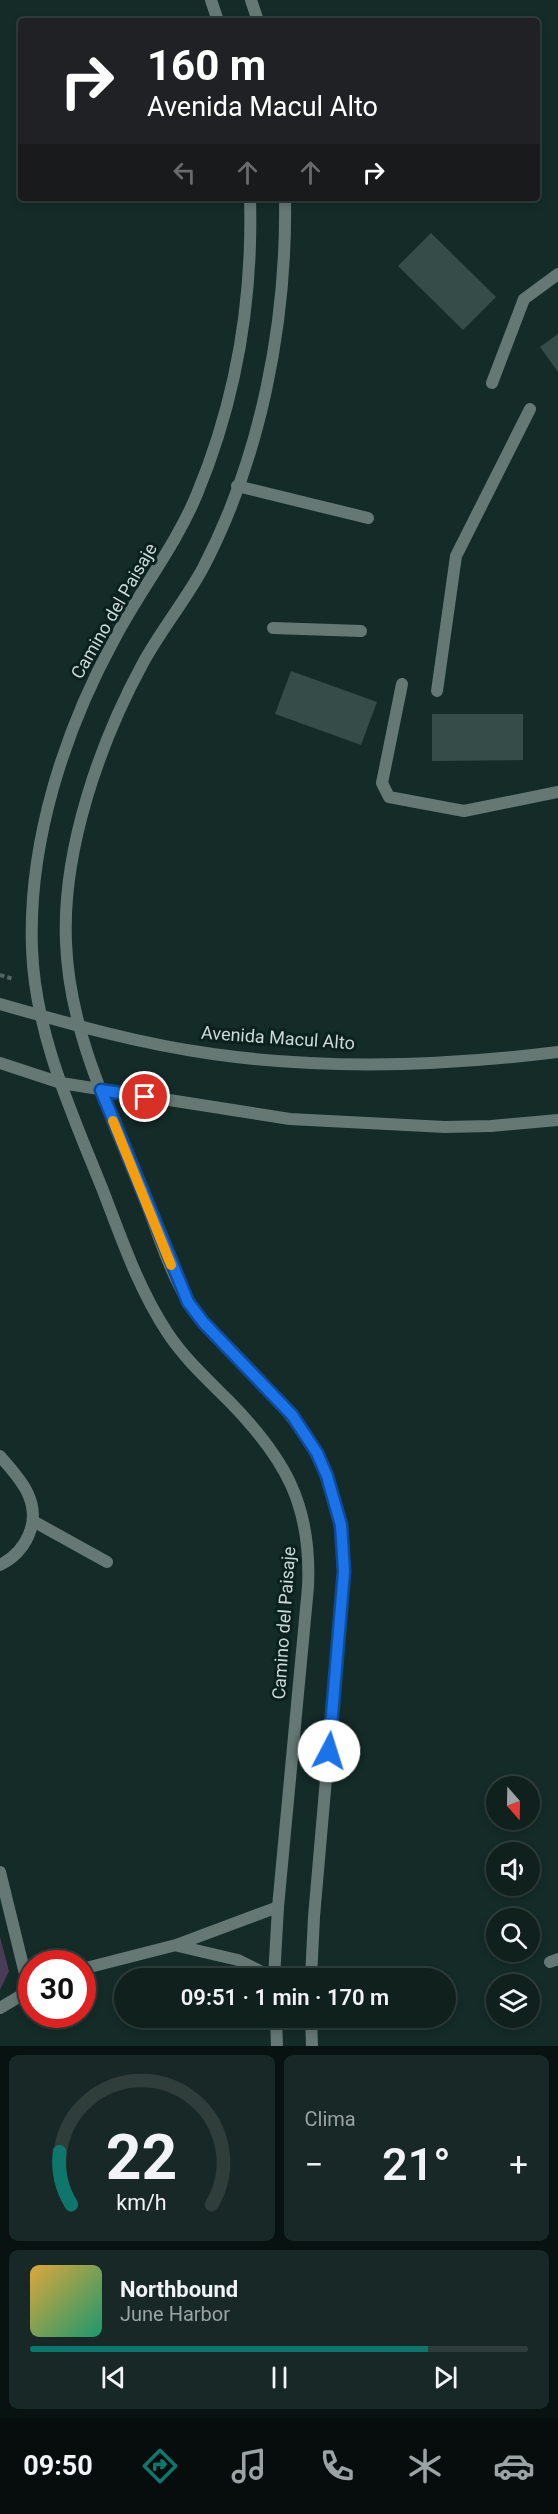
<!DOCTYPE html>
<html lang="es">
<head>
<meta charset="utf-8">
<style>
	:root { --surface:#0f201d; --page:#182826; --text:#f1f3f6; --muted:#9ba3a4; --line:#2f3e3b; --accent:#0f766e }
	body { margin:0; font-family:Roboto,sans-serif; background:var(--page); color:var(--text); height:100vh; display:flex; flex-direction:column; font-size:22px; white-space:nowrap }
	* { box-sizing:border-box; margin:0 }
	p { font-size:20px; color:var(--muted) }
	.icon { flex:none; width:33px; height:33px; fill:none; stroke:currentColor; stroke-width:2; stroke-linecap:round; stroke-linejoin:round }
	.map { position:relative; height:2046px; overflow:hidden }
	.sheet { display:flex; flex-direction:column; gap:9px; padding:9px; background:#081210; flex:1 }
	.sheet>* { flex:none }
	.top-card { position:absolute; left:18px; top:18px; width:522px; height:183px; border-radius:6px; box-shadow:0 3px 9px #0003,0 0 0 2px var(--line); background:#202124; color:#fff; overflow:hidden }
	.needle { width:39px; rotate:160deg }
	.tools { position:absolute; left:486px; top:1776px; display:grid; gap:12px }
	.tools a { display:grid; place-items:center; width:54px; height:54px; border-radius:50%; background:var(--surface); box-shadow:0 3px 9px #0003,0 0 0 2px var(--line); font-size:30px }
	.speed { position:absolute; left:18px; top:1950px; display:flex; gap:12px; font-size:30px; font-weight:700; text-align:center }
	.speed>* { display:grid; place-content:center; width:78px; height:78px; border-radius:50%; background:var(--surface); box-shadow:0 3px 9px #0003,0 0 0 2px var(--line); line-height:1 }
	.speed .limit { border:9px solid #d22; background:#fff; color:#111 }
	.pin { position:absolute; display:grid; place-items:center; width:51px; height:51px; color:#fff; margin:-26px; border:3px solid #fff; border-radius:50%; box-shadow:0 2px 6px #0007 }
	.me { position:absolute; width:66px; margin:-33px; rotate:5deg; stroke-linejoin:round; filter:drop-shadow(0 0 4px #0008) }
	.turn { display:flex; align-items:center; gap:21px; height:126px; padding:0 30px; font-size:27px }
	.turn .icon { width:78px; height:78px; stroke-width:2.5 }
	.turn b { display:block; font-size:42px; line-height:51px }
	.lanes { display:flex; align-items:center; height:57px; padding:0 30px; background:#0003; justify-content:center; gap:30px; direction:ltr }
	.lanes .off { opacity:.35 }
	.big { font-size:45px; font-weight:600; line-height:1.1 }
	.sheet .card { flex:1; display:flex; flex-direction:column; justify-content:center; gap:9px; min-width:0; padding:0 21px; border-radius:9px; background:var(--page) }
	.sheet .dial { align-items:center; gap:0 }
	.dial svg { height:156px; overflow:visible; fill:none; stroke:var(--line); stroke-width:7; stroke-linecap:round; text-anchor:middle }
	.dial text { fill:var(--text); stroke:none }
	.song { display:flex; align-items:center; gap:18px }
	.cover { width:72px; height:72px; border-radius:9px; background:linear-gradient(135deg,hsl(40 70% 55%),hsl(160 70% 35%)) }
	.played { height:6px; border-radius:3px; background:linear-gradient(90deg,var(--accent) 80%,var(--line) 80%) }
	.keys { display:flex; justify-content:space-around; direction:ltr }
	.heat { display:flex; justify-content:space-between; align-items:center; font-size:33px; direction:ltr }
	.sheet .tiles { flex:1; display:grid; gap:9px; grid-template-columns:1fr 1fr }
	.card:last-child { grid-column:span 2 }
	.trip { position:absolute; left:114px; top:1968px; width:342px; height:60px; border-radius:30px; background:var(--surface); box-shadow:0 3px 9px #0003,0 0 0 2px var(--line); font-weight:600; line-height:60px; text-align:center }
	.tabs { display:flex; height:96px; justify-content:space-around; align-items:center; background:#060d0c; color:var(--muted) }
	.tabs .icon { width:42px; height:42px }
	.tabs .selected { color:var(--accent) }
	.tabs b { font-size:27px; color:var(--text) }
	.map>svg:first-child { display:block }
	.green { fill:#4a3c58 }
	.building { fill:#354c48 }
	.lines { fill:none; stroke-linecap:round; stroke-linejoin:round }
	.path { stroke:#526662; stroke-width:4; stroke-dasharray:4.5 3; stroke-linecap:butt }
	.service { stroke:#657874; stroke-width:12 }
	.minor { stroke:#657874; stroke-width:12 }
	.tertiary { stroke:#657874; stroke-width:12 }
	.route-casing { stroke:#114b97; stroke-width:15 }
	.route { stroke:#1a73e8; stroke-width:10 }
	.slow { stroke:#f59e0b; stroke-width:10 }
	.labels { text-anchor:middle; stroke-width:6; stroke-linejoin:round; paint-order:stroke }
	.street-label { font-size:18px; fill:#ccd9d7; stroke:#0a211e }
</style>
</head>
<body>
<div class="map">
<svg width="558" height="2046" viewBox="0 0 558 2046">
	<rect width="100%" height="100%" fill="#142b27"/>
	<path class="green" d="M0,1937l9,34 -9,19z"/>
	<g class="building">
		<path d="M431,233l65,64 -33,33 -65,-64z"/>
		<path d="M558,334v38l-18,-25z"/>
		<path d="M291,671l86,31 -16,43 -86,-31z"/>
		<path d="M432,714h91v46l-91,1z"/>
	</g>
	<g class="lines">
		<path class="path" d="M0,975l13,4"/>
		<g class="service">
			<path d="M492,383l32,-84 34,-25"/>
			<path d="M237,486l131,32"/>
			<path d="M273,628l88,3"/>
			<path d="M402,684l-20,99 7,14 75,14 94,-19"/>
			<path d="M437,691l19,-135 74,-147"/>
		</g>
		<g class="minor">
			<path d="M211,0l7,21"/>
			<path d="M251,0l7,21"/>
			<path d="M250,198c3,101 -14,202 -53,296 -21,51 -56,95 -82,144 -51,93 -87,205 -83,311 3,84 39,162 70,239 19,49 36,100 65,144 17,26 39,46 61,68 56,57 84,104 80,187l-30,320 -4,71"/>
			<path d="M285,198c2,124 -24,259 -82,370 -18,33 -42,62 -60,95 -43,79 -81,187 -77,279 3,88 43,169 76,249 14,37 26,77 46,111 14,23 36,42 55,61 66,68 98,111 101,208l-30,346 -3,61"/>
			<path d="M0,1456c10,12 22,24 28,38 13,28 -2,58 -28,71"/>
			<path d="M33,1521l74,41"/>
			<path d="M0,1872l29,118"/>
			<path d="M178,1946l60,14 36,18"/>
			<path d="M550,1962l8,-3"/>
			<path d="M82,1969l94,-24 102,-38"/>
			<path d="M0,2008l32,-19"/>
			<path d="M276,2018l1,28"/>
			<path d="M311,2018l1,28"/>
		</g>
		<g class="tertiary">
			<path d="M0,1004c70,20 140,40 213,50 113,16 232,12 345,-2"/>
			<path d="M0,1063l61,20 229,36 155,8 46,-1 67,-6"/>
		</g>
	</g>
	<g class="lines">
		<defs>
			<path id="route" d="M145,1097l-44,-7 87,212 15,20 89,93 25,38 10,23 14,49 3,46 -15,180"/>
		</defs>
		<use href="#route" class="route-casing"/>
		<use href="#route" class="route"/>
		<path class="slow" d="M113,1121l58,144"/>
	</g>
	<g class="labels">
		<g class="street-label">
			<text transform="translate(114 611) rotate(-60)" y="6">Camino del Paisaje</text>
			<text transform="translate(278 1038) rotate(4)" y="6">Avenida Macul Alto</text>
			<text transform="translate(284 1623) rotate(-86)" y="6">Camino del Paisaje</text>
		</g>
	</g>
</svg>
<div class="tools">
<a><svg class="needle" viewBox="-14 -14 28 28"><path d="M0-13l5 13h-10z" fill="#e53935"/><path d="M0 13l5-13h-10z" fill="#9ba3a4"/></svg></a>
<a><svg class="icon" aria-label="sound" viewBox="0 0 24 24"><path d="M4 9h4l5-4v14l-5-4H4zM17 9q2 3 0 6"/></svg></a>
<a><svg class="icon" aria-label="search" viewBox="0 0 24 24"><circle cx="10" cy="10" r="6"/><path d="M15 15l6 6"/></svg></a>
<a><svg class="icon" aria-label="layers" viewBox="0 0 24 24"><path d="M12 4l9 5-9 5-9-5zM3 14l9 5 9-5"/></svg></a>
</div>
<div class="speed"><div class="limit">30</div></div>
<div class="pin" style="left:145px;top:1097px;background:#d93025"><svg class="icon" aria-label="arrive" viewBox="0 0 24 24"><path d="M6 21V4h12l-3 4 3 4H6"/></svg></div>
<svg class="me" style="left:329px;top:1751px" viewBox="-20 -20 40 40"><circle r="19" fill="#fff"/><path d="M0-13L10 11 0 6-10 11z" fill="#1a73e8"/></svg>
<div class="trip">09:51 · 1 min · 170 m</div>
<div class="top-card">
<div class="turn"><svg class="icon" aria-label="right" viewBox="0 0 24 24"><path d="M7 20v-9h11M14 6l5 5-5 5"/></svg><div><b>160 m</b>Avenida Macul Alto</div></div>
<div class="lanes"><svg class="icon off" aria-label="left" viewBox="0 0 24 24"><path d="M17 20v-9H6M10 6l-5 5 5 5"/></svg><svg class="icon off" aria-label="ahead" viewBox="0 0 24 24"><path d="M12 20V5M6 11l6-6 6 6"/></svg><svg class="icon off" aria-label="ahead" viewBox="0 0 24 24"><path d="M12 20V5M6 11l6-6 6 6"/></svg><svg class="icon" aria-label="right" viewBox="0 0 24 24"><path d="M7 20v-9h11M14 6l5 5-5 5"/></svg></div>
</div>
</div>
<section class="sheet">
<div class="tiles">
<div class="card dial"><svg viewBox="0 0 100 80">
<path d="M14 69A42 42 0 1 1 86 69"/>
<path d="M14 69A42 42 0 0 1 8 42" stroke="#0f766e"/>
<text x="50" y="56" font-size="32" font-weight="700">22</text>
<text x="50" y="72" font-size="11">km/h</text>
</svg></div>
<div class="card"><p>Clima</p>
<div class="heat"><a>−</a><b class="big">21°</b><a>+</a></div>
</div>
<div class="card">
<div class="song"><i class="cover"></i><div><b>Northbound</b><p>June Harbor</p></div></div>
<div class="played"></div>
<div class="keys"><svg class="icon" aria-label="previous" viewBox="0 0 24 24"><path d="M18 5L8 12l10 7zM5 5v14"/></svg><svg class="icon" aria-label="pause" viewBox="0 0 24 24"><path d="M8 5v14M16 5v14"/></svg><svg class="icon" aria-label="next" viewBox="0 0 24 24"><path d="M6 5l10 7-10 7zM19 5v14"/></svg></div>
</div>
</div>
</section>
<nav class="tabs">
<b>09:50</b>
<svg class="icon selected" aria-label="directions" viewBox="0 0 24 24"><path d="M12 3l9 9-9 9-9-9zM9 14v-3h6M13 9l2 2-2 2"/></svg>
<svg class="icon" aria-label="music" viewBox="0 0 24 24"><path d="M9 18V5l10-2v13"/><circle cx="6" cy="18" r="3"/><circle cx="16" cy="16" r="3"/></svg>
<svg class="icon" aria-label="phone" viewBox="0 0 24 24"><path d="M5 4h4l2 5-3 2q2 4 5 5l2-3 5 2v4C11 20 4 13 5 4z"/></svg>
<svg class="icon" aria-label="climate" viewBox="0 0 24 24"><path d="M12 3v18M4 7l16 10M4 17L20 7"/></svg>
<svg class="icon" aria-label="car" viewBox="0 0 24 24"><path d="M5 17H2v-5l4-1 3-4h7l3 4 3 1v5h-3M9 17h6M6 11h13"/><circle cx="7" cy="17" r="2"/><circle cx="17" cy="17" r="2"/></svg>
</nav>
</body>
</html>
